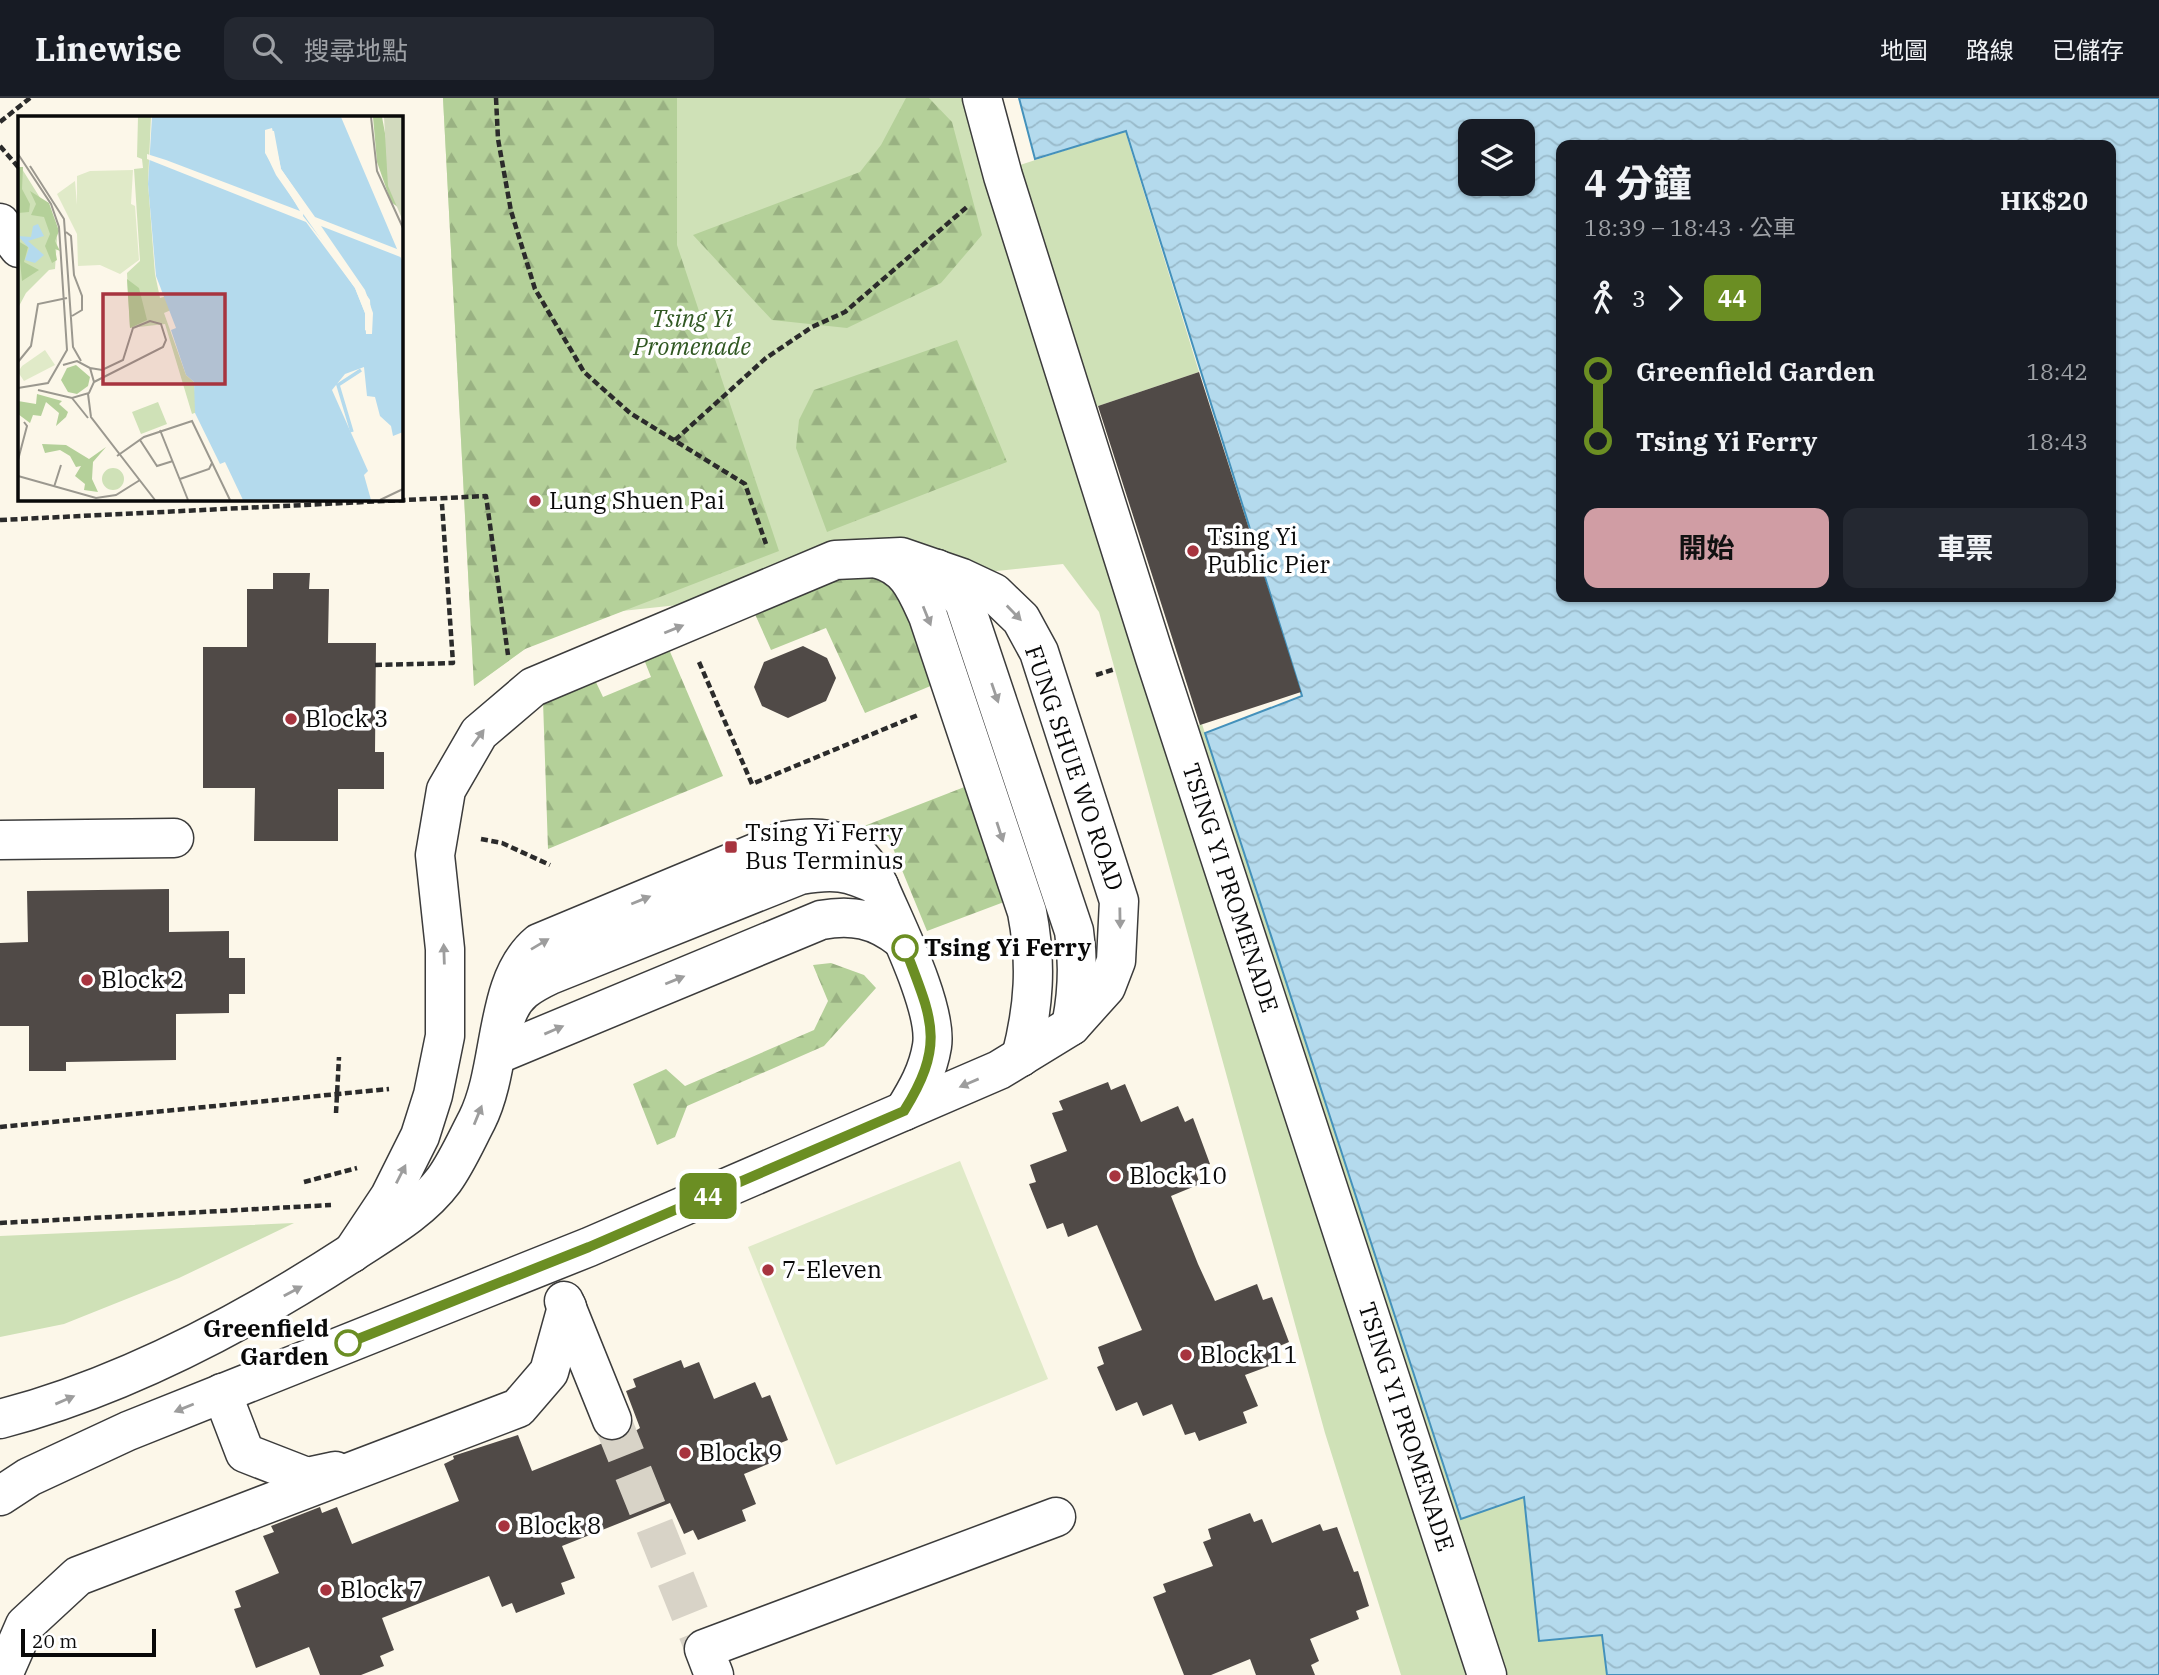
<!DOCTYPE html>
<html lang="zh-TW">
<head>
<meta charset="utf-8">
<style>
  body { margin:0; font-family:"IBM Plex Serif","Noto Sans TC",serif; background:#242831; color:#f1f3f6; height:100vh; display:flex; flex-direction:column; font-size:26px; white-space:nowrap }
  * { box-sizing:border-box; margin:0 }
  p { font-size:23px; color:#9ea1a6 }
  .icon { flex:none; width:38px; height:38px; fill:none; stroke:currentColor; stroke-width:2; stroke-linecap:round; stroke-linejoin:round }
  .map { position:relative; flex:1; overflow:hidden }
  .side { position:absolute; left:1556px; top:42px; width:560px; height:462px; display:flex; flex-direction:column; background:#171b24; border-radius:14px; box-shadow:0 2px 5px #0004 }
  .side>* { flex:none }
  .badge { padding:0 14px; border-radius:10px; font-size:24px; line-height:46px }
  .fabs { position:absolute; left:1458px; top:21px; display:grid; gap:14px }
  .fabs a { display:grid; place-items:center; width:77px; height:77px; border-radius:14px; background:#171b24; box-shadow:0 2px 5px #0004; font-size:35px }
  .scale { position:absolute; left:21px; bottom:18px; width:135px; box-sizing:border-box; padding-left:7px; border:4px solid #090909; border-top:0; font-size:19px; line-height:24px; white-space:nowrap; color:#090909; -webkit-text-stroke:5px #fff; paint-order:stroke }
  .map>.badge { position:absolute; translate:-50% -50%; box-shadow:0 0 0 4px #fff }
  .legs { display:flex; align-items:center; gap:10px; height:77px; padding:0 28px; font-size:23px }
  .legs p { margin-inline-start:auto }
  .summary { display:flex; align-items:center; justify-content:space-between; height:119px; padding:0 28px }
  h1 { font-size:38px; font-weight:700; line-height:52px }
  .action { display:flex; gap:14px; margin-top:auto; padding:14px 28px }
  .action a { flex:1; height:80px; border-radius:14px; background:#d09da4; color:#111; font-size:28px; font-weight:700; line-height:80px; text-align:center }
  .action a+a { background:#242831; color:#f1f3f6 }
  ul { padding:0 28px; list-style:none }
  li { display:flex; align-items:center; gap:24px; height:70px; font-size:26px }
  li i { display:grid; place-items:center; width:10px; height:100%; margin:0 9px; background:currentColor }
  li i::after { content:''; width:18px; height:18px; margin:-9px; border:5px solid; border-radius:50%; background:#171b24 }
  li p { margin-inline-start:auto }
  li:first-child i { background:linear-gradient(#0000 50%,currentColor 0) }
  li:last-child i { background:linear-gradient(currentColor 50%,#0000 0) }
  header { display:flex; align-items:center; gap:42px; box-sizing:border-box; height:98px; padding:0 35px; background:#171b24; border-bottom:2px solid #363941 }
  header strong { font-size:33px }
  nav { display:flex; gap:38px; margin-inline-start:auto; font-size:24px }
  .search { width:490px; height:63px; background:#242831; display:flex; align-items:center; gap:18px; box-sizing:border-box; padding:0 24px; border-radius:14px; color:#9ea1a6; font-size:26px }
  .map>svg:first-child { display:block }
  .grass { fill:#cfe1b7 }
  .forest { fill:url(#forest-firs) }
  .pitch { fill:#e0eac8 }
  .water { fill:url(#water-waves); stroke:#4491bb; stroke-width:2; fill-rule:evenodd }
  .building { fill:#504a47 }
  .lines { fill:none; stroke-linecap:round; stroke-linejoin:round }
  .minor-tunnel { stroke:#d8d3c7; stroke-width:38; stroke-dasharray:38 19; stroke-linecap:butt }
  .minor-casing { stroke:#3c3c3c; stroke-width:41 }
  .path { stroke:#2b2b2b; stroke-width:4.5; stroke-dasharray:7 3.5; stroke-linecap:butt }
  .minor { stroke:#fff; stroke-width:38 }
  .path-bridge { stroke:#2b2b2b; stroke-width:4.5; stroke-dasharray:7 3.5; stroke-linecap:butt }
  .oneway { fill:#9d9d9d }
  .line-1-casing { stroke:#fff; stroke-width:16 }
  .line-1 { stroke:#6b8e23; stroke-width:10 }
  .poi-dot { fill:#a7343f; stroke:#fff; stroke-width:2.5 }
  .stop-1-dot { fill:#fff; stroke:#6b8e23; stroke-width:3.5 }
  .labels { text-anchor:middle; stroke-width:7; stroke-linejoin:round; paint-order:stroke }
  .park-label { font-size:24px; font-style:italic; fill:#315823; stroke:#fff }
  .poi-label { font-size:24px; fill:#090909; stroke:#fff; text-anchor:start }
  .street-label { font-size:24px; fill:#090909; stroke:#fff }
  .stop-label { font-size:24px; font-weight:bold; fill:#090909; stroke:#fff; text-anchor:start }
  .inset-river { fill:none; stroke:#b4daed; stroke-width:3.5 }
  .inset-road { fill:none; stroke:#9b988f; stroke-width:2 }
  .view { fill:#a7343f; fill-opacity:0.15; stroke:#a7343f; stroke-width:3.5 }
  .inset-edge { fill:none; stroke:#090909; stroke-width:3.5 }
</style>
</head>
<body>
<header>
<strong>Linewise</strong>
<div class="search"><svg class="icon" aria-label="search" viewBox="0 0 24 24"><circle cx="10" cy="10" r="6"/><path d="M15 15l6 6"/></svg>搜尋地點</div>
<nav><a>地圖</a><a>路線</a><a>已儲存</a></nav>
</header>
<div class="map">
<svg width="2159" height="1577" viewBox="0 0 2159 1577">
  <defs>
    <pattern id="forest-firs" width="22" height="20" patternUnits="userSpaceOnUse" patternTransform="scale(1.75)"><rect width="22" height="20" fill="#b4d099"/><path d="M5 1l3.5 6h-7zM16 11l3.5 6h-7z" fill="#99b182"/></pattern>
    <pattern id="water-waves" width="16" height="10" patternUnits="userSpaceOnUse" patternTransform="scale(1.75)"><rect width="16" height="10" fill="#b4daed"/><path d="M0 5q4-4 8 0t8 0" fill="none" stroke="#99baca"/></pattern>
  </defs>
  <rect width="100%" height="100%" fill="#fcf7e9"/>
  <!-- grass -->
  <path class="grass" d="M 443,0 L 1001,0 L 1020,67 L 1125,33 L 1199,274 L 1086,312 L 1188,630 L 1202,626 L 1461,1420 L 1524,1398 L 1539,1542 L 1602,1537 L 1607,1577 L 1401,1577 L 1325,1335 L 1099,514 L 1063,466 L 622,513 L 529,548 L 474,588 Z
    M 294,1125 L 179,1180 L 64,1226 L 0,1239 L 0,1138 Z"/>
  <!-- forest -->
  <path class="forest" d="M 443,0 L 677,0 L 677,147 L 779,453 L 525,551 L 474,588 Z
    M 906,0 L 929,0 L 952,24 L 982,137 L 941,185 L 847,230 L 772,222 L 693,137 L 860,74 L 881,47 Z
    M 957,242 L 1007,364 L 827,434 L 796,350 L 799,322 L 814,292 Z
    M 845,476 L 887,480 L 915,534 L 933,587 L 865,615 L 826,530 L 771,552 L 754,514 Z
    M 668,549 L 723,678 L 548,751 L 543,603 L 594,580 L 603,599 L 651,579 L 643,559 Z
    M 967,688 L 1004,804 L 927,833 L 888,738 L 859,730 Z
    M 831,865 L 864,877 L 876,890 L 824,948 L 687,1008 L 675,1039 L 657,1047 L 633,986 L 666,971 L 685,988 L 814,932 L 828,903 L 813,867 Z"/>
  <!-- pitch -->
  <path class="pitch" d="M 960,1063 L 1048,1281 L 836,1367 L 748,1149 Z"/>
  <!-- water -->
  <path class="water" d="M 1019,0 L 2159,0 L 2159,1577 L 1607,1577 L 1602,1537 L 1539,1543 L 1524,1399 L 1461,1421 L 1205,635 L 1302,598 L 1126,33 L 1035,61 ZM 1470,33 L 1522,33 L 1522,86 L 1470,86 ZM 1561,47 L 2110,47 L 2110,499 L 1561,499 Z"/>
  <!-- building -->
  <path class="building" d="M 1199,274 L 1301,594 L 1200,627 L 1098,308 Z
    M 273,475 L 310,475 L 309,491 L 329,491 L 328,545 L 376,545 L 375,654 L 384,654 L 384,691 L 338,691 L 338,743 L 254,743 L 255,690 L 203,690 L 203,549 L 247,549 L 247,491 L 273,491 Z
    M 803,548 L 827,560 L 836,580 L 826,603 L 788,620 L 762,608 L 754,589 L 764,564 Z
    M 169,791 L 169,834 L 229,833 L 229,860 L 245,860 L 245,896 L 229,896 L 229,915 L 176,916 L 176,962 L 66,964 L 66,973 L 29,973 L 29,928 L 0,928 L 0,845 L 28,844 L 27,793 Z
    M 1108,984 L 1111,992 L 1125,986 L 1141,1024 L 1178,1008 L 1185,1024 L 1193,1020 L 1210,1066 L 1195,1072 L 1200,1086 L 1171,1098 L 1198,1166 L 1215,1203 L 1257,1186 L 1263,1202 L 1272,1199 L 1289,1244 L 1270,1252 L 1275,1266 L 1245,1277 L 1258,1308 L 1243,1314 L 1247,1325 L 1199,1343 L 1195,1334 L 1185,1337 L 1172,1306 L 1143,1318 L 1137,1304 L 1116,1313 L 1097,1269 L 1104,1266 L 1098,1249 L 1142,1232 L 1097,1127 L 1068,1139 L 1063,1125 L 1047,1131 L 1029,1086 L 1036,1084 L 1030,1067 L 1067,1053 L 1052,1015 L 1063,1012 L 1059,1003 Z
    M 681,1262 L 684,1270 L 699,1264 L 714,1301 L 755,1284 L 762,1300 L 770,1297 L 788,1342 L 768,1350 L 773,1364 L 744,1376 L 756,1406 L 742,1412 L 746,1423 L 698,1442 L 693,1432 L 684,1436 L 670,1405 L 562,1448 L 575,1480 L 561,1485 L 565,1496 L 516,1515 L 512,1505 L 502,1509 L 489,1478 L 382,1520 L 394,1552 L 380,1558 L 384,1568 L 361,1577 L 320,1577 L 309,1549 L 256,1570 L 234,1511 L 241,1509 L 235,1493 L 279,1475 L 263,1438 L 274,1434 L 271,1428 L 320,1409 L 322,1415 L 337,1409 L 352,1446 L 459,1403 L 444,1366 L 454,1361 L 453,1358 L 518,1337 L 532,1373 L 608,1343 L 621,1342 L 640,1330 L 626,1293 L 636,1289 L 633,1281 Z
    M 1250,1415 L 1254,1424 L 1262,1421 L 1272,1445 L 1320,1426 L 1323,1433 L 1337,1429 L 1354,1474 L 1358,1473 L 1369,1508 L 1356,1513 L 1359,1521 L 1310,1541 L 1319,1563 L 1311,1567 L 1315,1577 L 1256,1577 L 1250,1561 L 1211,1577 L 1184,1577 L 1153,1499 L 1166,1494 L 1163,1486 L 1213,1468 L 1203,1444 L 1211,1441 L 1208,1431 Z"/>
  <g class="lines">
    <!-- minor-tunnel -->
    <path class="minor-tunnel" d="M 612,1322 L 704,1551"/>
    <defs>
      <g id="minor">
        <path id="s1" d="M 982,0 L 1003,78 L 1155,560 L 1487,1577"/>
        <path d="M 0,125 L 19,150"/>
        <path d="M 878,461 C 908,469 916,492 928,518 L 1027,814 C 1037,865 1034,909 1021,959"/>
        <path d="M 937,471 L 964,504 L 1074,833 C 1079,866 1078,894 1071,928"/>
        <path d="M 0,742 L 174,740"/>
        <path d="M 507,917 C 515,895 529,887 550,877 L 800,777 C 834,771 848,773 879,788"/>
        <path d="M 496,957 L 821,822 C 852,816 876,821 901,841"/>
        <path d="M 564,1203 L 612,1322"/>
        <path d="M 222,1295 L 245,1355 L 307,1379 L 335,1373"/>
        <path d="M 0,1321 C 123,1289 247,1223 353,1154 C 385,1133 421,1113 444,1082 C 457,1064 467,1041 477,1022 C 504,968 493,883 539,845 L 784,743 C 832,735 858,743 879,788 C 895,826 938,910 932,948 C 928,973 917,992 904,1013"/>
        <path d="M 0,1398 L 29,1379 L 128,1333 L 589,1149 L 999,972 L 1071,928 L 1106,889 L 1116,863 L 1119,803 L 1039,554 L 1021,521 L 994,495 L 962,480 L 901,459 L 835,462 L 533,589 L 479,635 L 446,692 L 435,757 L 445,851 L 445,938 L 433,997 L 420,1038 L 390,1098 L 352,1155"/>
        <path d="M 3,1577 L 25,1527 L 78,1478 L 518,1310 L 549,1274 L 567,1209"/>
        <path d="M 714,1577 L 704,1551 L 1056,1419"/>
      </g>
    </defs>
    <!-- minor casing -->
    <use href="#minor" class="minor-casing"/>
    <!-- path -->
    <path class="path" d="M 496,0 L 498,41 L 511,113 L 535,191 L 584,274 L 630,315 L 745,386 L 766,446
      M 0,24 L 30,0
      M 0,48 L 19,70
      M 675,342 L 766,260 L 812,229 L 845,214 L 968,108
      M 0,422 L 486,398 L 508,557
      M 699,564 L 752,686 L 918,617
      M 375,567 L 453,565 L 442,406
      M 1096,577 L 1115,571
      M 481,741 L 502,745 L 550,767
      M 0,1029 L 389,991
      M 304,1084 L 357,1070
      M 0,1125 L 331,1107"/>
    <!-- minor -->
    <use href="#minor" class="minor"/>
    <!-- path-bridge -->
    <path class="path-bridge" d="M 336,1015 L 339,959"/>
  </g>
  <!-- one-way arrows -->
  <defs><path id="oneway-solid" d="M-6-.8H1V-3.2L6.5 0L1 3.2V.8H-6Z" transform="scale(1.75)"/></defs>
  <g class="oneway">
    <use href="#oneway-solid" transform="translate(1014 515) rotate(46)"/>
    <use href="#oneway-solid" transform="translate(927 518) rotate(68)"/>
    <use href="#oneway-solid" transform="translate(674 531) rotate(-22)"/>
    <use href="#oneway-solid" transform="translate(995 595) rotate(71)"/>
    <use href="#oneway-solid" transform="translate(478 640) rotate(-54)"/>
    <use href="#oneway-solid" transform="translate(1000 734) rotate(72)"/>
    <use href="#oneway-solid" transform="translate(641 802) rotate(-22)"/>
    <use href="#oneway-solid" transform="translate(1120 820) rotate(89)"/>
    <use href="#oneway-solid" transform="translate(540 846) rotate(-31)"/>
    <use href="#oneway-solid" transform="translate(444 856) rotate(-92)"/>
    <use href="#oneway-solid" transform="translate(675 882) rotate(-22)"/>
    <use href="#oneway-solid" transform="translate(554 932) rotate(-23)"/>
    <use href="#oneway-solid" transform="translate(969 985) rotate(157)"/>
    <use href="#oneway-solid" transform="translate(478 1017) rotate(-68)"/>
    <use href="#oneway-solid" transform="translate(401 1076) rotate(-63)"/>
    <use href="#oneway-solid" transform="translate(293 1193) rotate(-28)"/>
    <use href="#oneway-solid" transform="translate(65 1302) rotate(-23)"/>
    <use href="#oneway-solid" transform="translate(184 1310) rotate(158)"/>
  </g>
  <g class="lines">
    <defs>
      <path id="line-1" d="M 348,1245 L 589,1149 L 904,1013 C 947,944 931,920 905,850"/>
    </defs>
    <!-- line-1 casing -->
    <use href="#line-1" class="line-1-casing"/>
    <!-- line-1 -->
    <use href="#line-1" class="line-1"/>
  </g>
  <!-- markers -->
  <g class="poi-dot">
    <circle cx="535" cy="403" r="7"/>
    <circle cx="1193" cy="453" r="7"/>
    <circle cx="291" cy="621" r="7"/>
    <rect x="724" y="742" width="14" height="14" rx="3.5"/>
    <circle cx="87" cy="882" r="7"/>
    <circle cx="1115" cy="1078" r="7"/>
    <circle cx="768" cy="1172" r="7"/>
    <circle cx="1186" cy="1257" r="7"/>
    <circle cx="685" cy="1355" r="7"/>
    <circle cx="504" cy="1428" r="7"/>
    <circle cx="326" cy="1492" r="7"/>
  </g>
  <g class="stop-1-dot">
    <circle cx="905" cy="850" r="12"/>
    <circle cx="348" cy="1245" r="12"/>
  </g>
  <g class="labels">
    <!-- park labels -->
    <g class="park-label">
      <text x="692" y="229">Tsing Yi<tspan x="692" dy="28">Promenade</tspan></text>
    </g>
    <!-- poi labels -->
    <g class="poi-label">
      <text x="549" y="411">Lung Shuen Pai</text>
      <text x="1207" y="447">Tsing Yi<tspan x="1207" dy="28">Public Pier</tspan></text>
      <text x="305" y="629">Block 3</text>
      <text x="745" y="743">Tsing Yi Ferry<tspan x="745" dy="28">Bus Terminus</tspan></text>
      <text x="101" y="890">Block 2</text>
      <text x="1129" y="1086">Block 10</text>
      <text x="782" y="1180">7-Eleven</text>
      <text x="1200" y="1265">Block 11</text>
      <text x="699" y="1363">Block 9</text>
      <text x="518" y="1436">Block 8</text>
      <text x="340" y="1500">Block 7</text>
    </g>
    <!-- street labels -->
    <g class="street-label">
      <text transform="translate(1074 670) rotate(71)" y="8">FUNG SHUE WO ROAD</text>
      <text dy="8" stroke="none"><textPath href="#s1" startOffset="828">TSING YI PROMENADE</textPath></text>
      <text dy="8" stroke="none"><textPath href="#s1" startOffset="1395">TSING YI PROMENADE</textPath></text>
    </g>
    <!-- stop labels -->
    <g class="stop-label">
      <text x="924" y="858">Tsing Yi Ferry</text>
      <text x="329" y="1239" text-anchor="end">Greenfield<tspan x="329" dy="28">Garden</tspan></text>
    </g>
  </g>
  <!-- overview -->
  <g transform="translate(18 18)">
    <rect width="385" height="385" fill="#fcf7e9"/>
    <path d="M 120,1 L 133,1 L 130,67 L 137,158 L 142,182 L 149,180 L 153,194 L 146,197 L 168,259 L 176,266 L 179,296 L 174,298 L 147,208 L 112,212 L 109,157 L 122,145 L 116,53 L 125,52 L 124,43 L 119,41 ZM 4,53 L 36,104 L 39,123 L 37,153 L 31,154 L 8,177 L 0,192 L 0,55 ZM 140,286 L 149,308 L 123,318 L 114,296 ZM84 363a11 11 0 1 1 22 0a11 11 0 1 1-22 0Z" fill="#cfe1b7"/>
    <path d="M 355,1 L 364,1 L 381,92 L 373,86 L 359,46 ZM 0,51 L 5,51 L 4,73 L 12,88 L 11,96 L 0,97 ZM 12,75 L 31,87 L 41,115 L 37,125 L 42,135 L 37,133 L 39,144 L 34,147 L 27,130 L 32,118 L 26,101 L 13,99 L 18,88 ZM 0,125 L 10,131 L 6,146 L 21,154 L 4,165 ZM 109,163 L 121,172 L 129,204 L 112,212 ZM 58,249 L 72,261 L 70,270 L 59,278 L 50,276 L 43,264 L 49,252 ZM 19,278 L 44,285 L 41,288 L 50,296 L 48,301 L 38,310 L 41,297 L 28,286 L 23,300 L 15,299 L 12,307 L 0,298 L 0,285 L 18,288 ZM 24,328 L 48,329 L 71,343 L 88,331 L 75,346 L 74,363 L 80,376 L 66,374 L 67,368 L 57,360 L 63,350 L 58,351 L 52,340 L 42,334 L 27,337 Z" fill="#b4d099"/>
    <path d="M 366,1 L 385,1 L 385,105 L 370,70 Z" fill="#d2dabe"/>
    <path d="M 115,54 L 113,88 L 117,90 L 121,144 L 102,158 L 82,149 L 60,150 L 59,118 L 39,78 L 57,65 L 59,89 L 59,60 L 72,55 ZM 27,234 L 37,249 L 6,265 L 0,256 L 4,250 Z" fill="#e0eac8"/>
    <path d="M 134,1 L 323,1 L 385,147 L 385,316 L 375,320 L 373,310 L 362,300 L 357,281 L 349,280 L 346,251 L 327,258 L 314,274 L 350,355 L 346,359 L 353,384 L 225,384 L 207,346 L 202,348 L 177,297 L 176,266 L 168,259 L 153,214 L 158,212 L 138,160 L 130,68 ZM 247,15 L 256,15 L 263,53 L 352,184 L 354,218 L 347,214 L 347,197 L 337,172 L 258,59 L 249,40 ZM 20,108 L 26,120 L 10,125 L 26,139 L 17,147 L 7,144 L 11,132 L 0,120 L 13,121 L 15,110 Z" fill="#b4daed" fill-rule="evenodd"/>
    <path d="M 254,12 L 263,53 L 297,101 L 384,135 L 385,142 L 303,110 L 347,174 L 355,197 L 354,218 L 348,218 L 347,197 L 337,172 L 288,106 L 129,43 L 129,38 L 148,44 L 282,95 L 247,37 L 247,14 ZM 251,15 L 260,55 L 344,176 L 352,197 L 352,215 L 351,196 L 340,170 L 285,100 L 286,94 L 261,57 L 250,35 Z" fill="#fcf7e9" fill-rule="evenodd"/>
    <path class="inset-river" d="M 334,316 L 320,269 L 343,254"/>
    <path class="inset-road" d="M 353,1 L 359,55 L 385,112M 0,38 L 33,88 L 41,111 L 49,234 L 30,267 L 0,272M 12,50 L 46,103 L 55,231 L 63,245M 48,116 L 53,120 L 56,159 L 64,180 L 64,194 L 54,200M 0,246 L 13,230 L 20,188 L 49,182M 72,252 L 84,254 L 105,244 L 115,212 L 132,205 L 143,208 L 148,224 L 145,231 L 76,266M 20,274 L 54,282 L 71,277 L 76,266 L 72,252 L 59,245 L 45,249M 70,278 L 73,301 L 137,384M 54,282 L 70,302M 142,314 L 170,384M 122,324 L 139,350 L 155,345M 99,340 L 126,321 L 174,305 L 212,384M 0,344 L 9,310 L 6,306M 0,360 L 78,382 L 98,379 L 122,364M 162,363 L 191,353 L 194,347M 36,371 L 43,349M 362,384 L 385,373"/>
    <path class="view" d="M 85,178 L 207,178 L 207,268 L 85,268 Z"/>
    <rect width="385" height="385" class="inset-edge"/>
  </g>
</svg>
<div class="fabs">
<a><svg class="icon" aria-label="layers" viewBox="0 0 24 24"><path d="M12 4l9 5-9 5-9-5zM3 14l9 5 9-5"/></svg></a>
</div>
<div class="scale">20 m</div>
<b class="badge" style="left:708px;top:1098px;background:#6b8e23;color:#fff">44</b>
<section class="side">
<div class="summary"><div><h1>4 分鐘</h1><p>18:39 – 18:43 · 公車</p></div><b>HK$20</b></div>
<div class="legs"><svg class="icon" aria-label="walk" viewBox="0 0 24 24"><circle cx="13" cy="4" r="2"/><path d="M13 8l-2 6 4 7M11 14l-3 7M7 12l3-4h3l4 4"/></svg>3<svg class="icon" aria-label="forward" viewBox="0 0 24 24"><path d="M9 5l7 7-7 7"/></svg><b class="badge" style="background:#6b8e23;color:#fff">44</b></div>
<ul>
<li><i style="color:#6b8e23"></i><b>Greenfield Garden</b><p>18:42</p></li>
<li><i style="color:#6b8e23"></i><b>Tsing Yi Ferry</b><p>18:43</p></li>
</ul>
<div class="action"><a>開始</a><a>車票</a></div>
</section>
</div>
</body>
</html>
